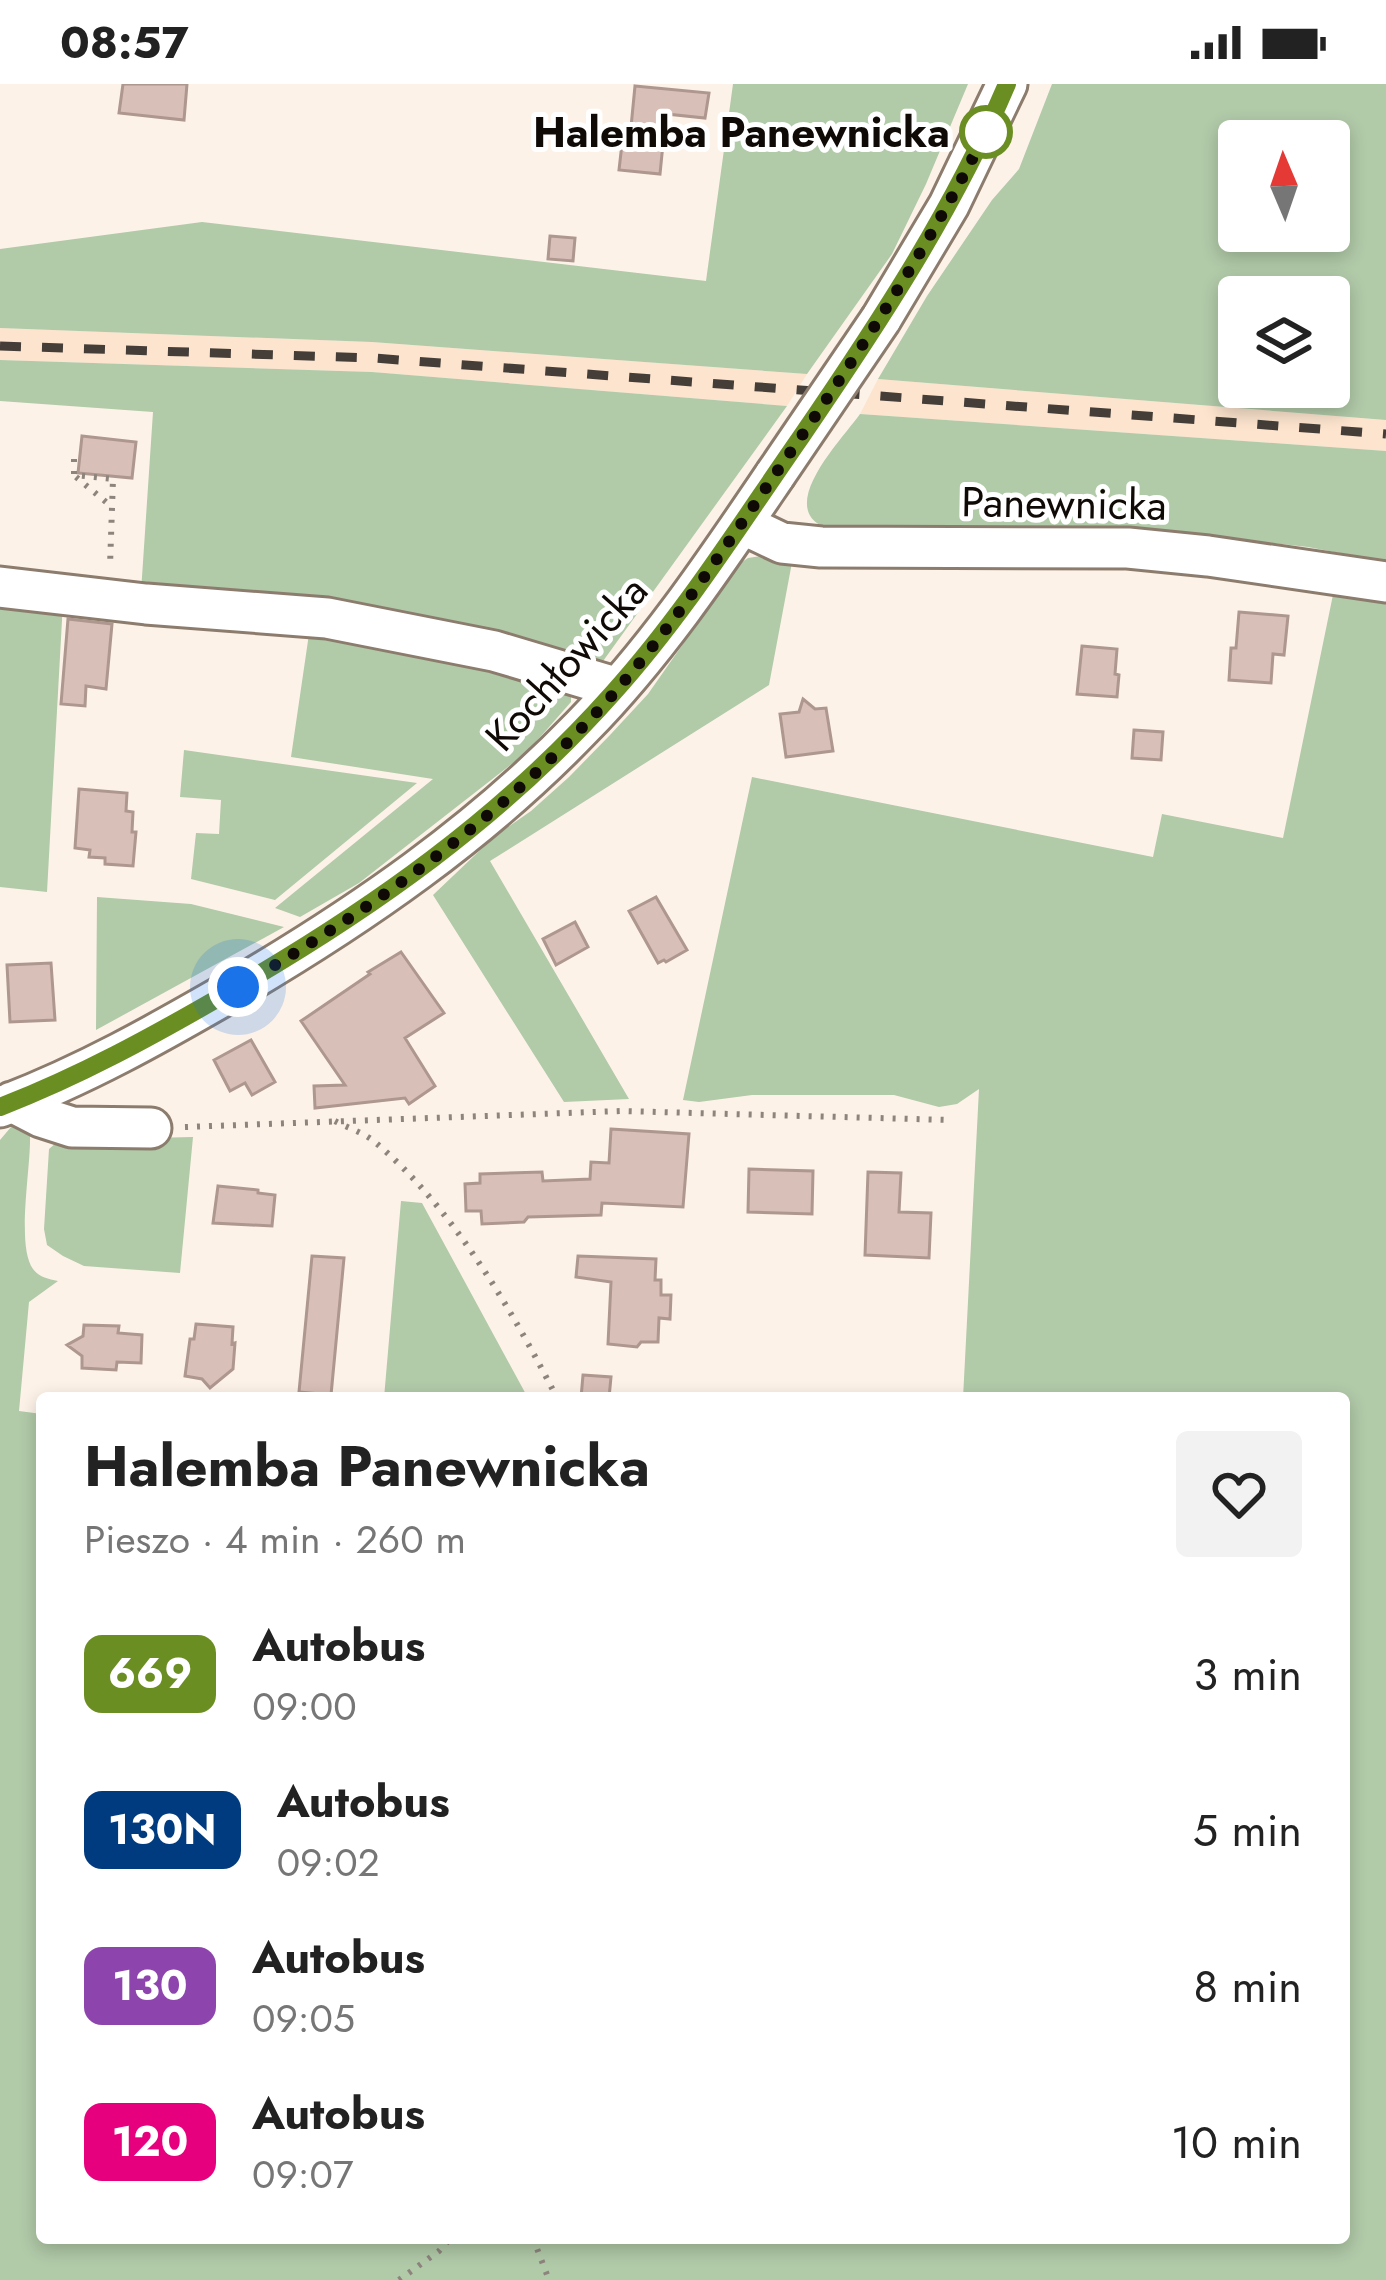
<!DOCTYPE html>
<html lang="pl">
<head>
<meta charset="utf-8">
<style>
  body { margin:0; font-family:Jost,sans-serif; background:#f2f2f2; color:#222; height:100vh; display:flex; flex-direction:column; font-size:45px; white-space:nowrap }
  * { box-sizing:border-box; margin:0 }
  p { font-size:39px; color:#767676 }
  .icon { flex:none; width:66px; height:66px; fill:none; stroke:currentColor; stroke-width:2; stroke-linecap:round; stroke-linejoin:round }
  .map { position:relative; flex:1; overflow:hidden }
  .details { position:absolute; left:36px; top:1308px; width:1314px; height:852px; display:flex; flex-direction:column; background:#fff; border-radius:12px; box-shadow:0 6px 18px #0003 }
  .details>* { flex:none }
  .badge { padding:0 24px; border-radius:18px; font-size:42px; line-height:78px }
  .needle { width:78px; rotate:358deg }
  .buttons { position:absolute; left:1218px; top:36px; display:grid; gap:24px }
  .buttons a { display:grid; place-items:center; width:132px; height:132px; border-radius:12px; background:#fff; box-shadow:0 6px 18px #0003; font-size:60px }
  .you { position:absolute; width:60px; height:60px; margin:-30px; border:9px solid #fff; border-radius:50%; background:#1a73e8; box-shadow:0 0 0 18px #1a73e833 }
  .map>.badge { position:absolute; translate:-50% -50%; box-shadow:0 0 0 6px #fff }
  .round { display:grid; place-items:center; flex:none; width:126px; height:126px; border-radius:12px; background:#f2f2f2 }
  .head { display:flex; align-items:center; justify-content:space-between; height:204px; padding:0 48px }
  h1 { font-size:57px; font-weight:700; line-height:90px }
  ul { padding:0; list-style:none }
  li { display:flex; align-items:center; gap:36px; height:156px; padding:0 48px }
  li div { flex:1 }
  li b { display:block; font-size:45px }
  li em { font-style:normal }
  li .badge { min-width:132px; font-weight:700; text-align:center }
  .status { display:flex; justify-content:space-between; align-items:center; height:84px; padding:0 60px; background:#fff; direction:ltr }
  .status svg { height:33px; fill:currentColor }
  .map>svg:first-child { display:block }
  .built { fill:#fce4ce }
  .green { fill:#b1caa8; fill-rule:evenodd }
  .building { fill:#d8bfb7; stroke:#ae978f; stroke-width:3 }
  .lines { fill:none; stroke-linecap:round; stroke-linejoin:round }
  .minor-casing { stroke:#8c7c6d; stroke-width:45 }
  .path { stroke:#8d857d; stroke-width:6; stroke-dasharray:3 9; stroke-linecap:butt }
  .minor { stroke:#fff; stroke-width:39 }
  .rail { stroke:#453e38; stroke-width:9; stroke-dasharray:21 21; stroke-linecap:butt }
  .minor-bridge-casing { stroke:#8c7c6d; stroke-width:45; stroke-linecap:butt }
  .minor-bridge { stroke:#fff; stroke-width:39 }
  .line-casing { stroke:#fff; stroke-width:27 }
  .line { stroke:#6b8e23; stroke-width:18 }
  .walk { stroke:#100a06; stroke-width:12; stroke-dasharray:0 21.6 }
  .stop-dot { fill:#fff; stroke:#6b8e23; stroke-width:6 }
  .labels { text-anchor:middle; stroke-width:10; stroke-linejoin:round; paint-order:stroke }
  .stop-label { font-size:42px; font-weight:bold; fill:#100a06; stroke:#fff; text-anchor:end }
  .street-label { font-size:42px; fill:#100a06; stroke:#fff }
</style>
</head>
<body>
<div class="status"><b>08:57</b><svg viewBox="0 0 49 12"><path d="M0 12V9h3v3zM5 12V6h3v6zM10 12V3h3v9zM15 12V0h3v12zM26 1h20v11H26zM47 4h2v5h-2z"/></svg></div>
<div class="map">
<svg width="1386" height="2196" viewBox="0 0 1386 2196">
  <rect width="100%" height="100%" fill="#fdf2e8"/>
  <!-- built -->
  <path class="built" d="M 0,244 L 372,258 L 807,290 L 787,322 L 372,288 L 0,276 Z
    M 878,295 L 1386,336 L 1386,367 L 860,330 Z"/>
  <!-- green -->
  <path class="green" d="M 733,0 L 968,0 L 926,100 L 892,170 L 807,290 L 372,258 L 0,244 L 0,165 L 202,138 L 706,197 Z
    M 1052,0 L 1386,0 L 1386,336 L 878,295 L 927,212 L 992,116 L 1019,85 ZM 1239,57 L 1329,57 L 1329,147 L 1239,147 ZM 1239,213 L 1329,213 L 1329,303 L 1239,303 Z
    M 0,276 L 372,288 L 787,322 L 593,591 L 141,508 L 153,328 L 0,317 Z
    M 860,330 L 1386,367 L 1386,478 L 1308,463 L 1118,442 L 820,441 C 780,418 843,354 860,330 Z
    M 761,472 L 793,473 L 769,601 L 490,777 L 629,1015 L 564,1018 L 433,811 L 495,752 L 531,727 L 569,693 L 610,651 L 648,610 L 739,480 L 748,474 Z
    M 1335,501 L 1386,512 L 1386,2196 L 0,2196 L 0,1056 L 11,1043 L 20,1040 L 30,1052 C 31,1084 16,1162 33,1185 C 39,1193 48,1195 58,1197 L 29,1218 L 19,1327 L 42,1330 L 42,2154 L 1344,2154 L 1344,1314 L 963,1314 L 979,1005 L 957,1020 L 939,1023 L 894,1011 L 752,1011 L 699,1018 L 683,1016 L 752,693 L 1153,773 L 1162,730 L 1283,754 Z
    M 0,510 L 63,518 L 47,808 L 0,803 Z
    M 310,543 L 433,566 L 571,609 L 571,618 L 527,668 L 359,799 L 300,833 L 275,824 L 433,695 L 291,673 Z
    M 184,666 L 417,699 L 275,816 L 191,795 L 196,749 L 219,750 L 221,716 L 180,713 Z
    M 97,813 L 191,820 L 284,843 L 96,946 Z
    M 193,1053 L 180,1189 L 84,1182 L 63,1172 L 47,1161 L 44,1145 L 49,1065 L 56,1059 L 64,1056 Z
    M 401,1117 L 422,1119 L 528,1314 L 384,1314 Z"/>
  <!-- building -->
  <path class="building" d="M 123,0 L 187,0 L 184,36 L 119,29 Z
    M 635,2 L 709,9 L 705,34 L 666,30 L 660,90 L 619,86 L 624,42 L 631,43 Z
    M 550,152 L 575,154 L 573,177 L 548,175 Z
    M 82,352 L 136,358 L 132,394 L 78,389 Z
    M 1239,528 L 1288,532 L 1284,571 L 1273,570 L 1271,599 L 1229,596 L 1231,564 L 1236,564 Z
    M 68,535 L 112,540 L 106,605 L 86,602 L 85,622 L 61,620 Z
    M 1082,562 L 1117,565 L 1115,590 L 1119,591 L 1117,613 L 1077,610 Z
    M 803,615 L 815,625 L 826,624 L 833,667 L 786,673 L 780,630 L 799,628 Z
    M 1134,646 L 1163,648 L 1161,676 L 1132,674 Z
    M 79,705 L 127,709 L 126,727 L 133,728 L 132,748 L 136,748 L 133,782 L 105,780 L 105,774 L 89,773 L 90,766 L 75,764 Z
    M 656,813 L 687,866 L 666,878 L 664,876 L 658,879 L 629,827 Z
    M 575,838 L 588,863 L 556,881 L 543,855 Z
    M 401,868 L 444,929 L 405,954 L 435,1002 L 409,1020 L 405,1014 L 315,1024 L 314,1002 L 345,1001 L 301,937 L 370,890 L 368,888 Z
    M 51,879 L 55,936 L 10,938 L 7,881 Z
    M 251,956 L 275,998 L 252,1011 L 245,999 L 230,1007 L 214,976 Z
    M 611,1045 L 689,1050 L 683,1123 L 602,1119 L 601,1131 L 528,1133 L 524,1138 L 482,1140 L 481,1127 L 466,1127 L 465,1100 L 480,1099 L 480,1090 L 542,1088 L 543,1097 L 590,1095 L 591,1078 L 609,1079 Z
    M 749,1085 L 813,1087 L 812,1130 L 748,1128 Z
    M 868,1088 L 901,1089 L 899,1128 L 931,1129 L 929,1174 L 865,1171 Z
    M 218,1102 L 258,1106 L 258,1109 L 275,1111 L 272,1142 L 213,1139 Z
    M 312,1172 L 344,1174 L 331,1311 L 299,1308 Z
    M 578,1172 L 656,1175 L 655,1196 L 661,1196 L 661,1211 L 671,1211 L 670,1235 L 659,1234 L 658,1258 L 641,1258 L 637,1263 L 608,1260 L 611,1198 L 576,1193 Z
    M 196,1240 L 233,1243 L 232,1260 L 235,1259 L 233,1285 L 210,1304 L 202,1295 L 185,1292 L 190,1255 L 194,1255 Z
    M 84,1241 L 119,1242 L 118,1249 L 142,1251 L 141,1279 L 117,1278 L 116,1286 L 82,1284 L 82,1272 L 67,1261 L 83,1252 Z
    M 583,1291 L 611,1293 L 609,1314 L 581,1314 Z"/>
  <g class="lines">
    <defs>
      <path id="minor" d="M 881,235 L 949,121 L 1007,0
        M 742,440 L 782,459 L 821,463 L 1128,464 L 1208,472 L 1386,498
        M 0,503 L 146,520 L 327,534 L 494,567 L 618,604
        M 12,1018 L 41,1033 L 72,1043 L 151,1044
        M 0,1023 C 83,992 159,949 235,905 C 361,831 480,749 582,643 C 656,568 716,478 775,391"/>
    </defs>
    <!-- minor casing -->
    <use href="#minor" class="minor-casing"/>
    <!-- path -->
    <path class="path" d="M 74,375 L 74,391 L 113,395 L 110,482
      M 76,393 L 112,423
      M 335,1037 C 348,1044 365,1049 376,1059 C 452,1123 512,1226 557,1314
      M 185,1043 L 621,1027 L 950,1036
      M 533,2154 L 549,2196
      M 399,2196 L 439,2167 L 451,2154"/>
    <!-- minor -->
    <use href="#minor" class="minor"/>
    <!-- rail -->
    <path class="rail" d="M 0,262 L 373,274 L 1386,350"/>
    <defs>
      <path id="minor-bridge" d="M 775,391 L 881,235"/>
    </defs>
    <!-- minor-bridge casing -->
    <use href="#minor-bridge" class="minor-bridge-casing"/>
    <!-- minor-bridge -->
    <use href="#minor-bridge" class="minor-bridge"/>
  </g>
  <g class="lines">
    <defs>
      <path id="line" d="M 0,1023 C 80,992 153,952 227,909 C 371,826 502,734 613,609 C 684,530 741,439 801,353 C 879,239 953,127 1007,0"/>
    </defs>
    <!-- line casing -->
    <use href="#line" class="line-casing"/>
    <!-- line -->
    <use href="#line" class="line"/>
    <!-- walk -->
    <path class="walk" d="M 238,903 C 377,822 508,729 615,608 C 681,532 735,448 792,366 C 864,261 929,162 986,48"/>
  </g>
  <!-- markers -->
  <circle class="stop-dot" cx="986" cy="48" r="24"/>
  <g class="labels">
    <!-- stop labels -->
    <g class="stop-label">
      <text x="950" y="63">Halemba Panewnicka</text>
    </g>
    <!-- street labels -->
    <g class="street-label">
      <text transform="translate(1064 419) rotate(1)" y="15">Panewnicka</text>
      <text transform="translate(566 579) rotate(-48)" y="15">Kochłowicka</text>
    </g>
  </g>
</svg>
<div class="buttons">
<a><svg class="needle" viewBox="-14 -14 28 28"><path d="M0-13l5 13h-10z" fill="#e53935"/><path d="M0 13l5-13h-10z" fill="#767676"/></svg></a>
<a><svg class="icon" aria-label="layers" viewBox="0 0 24 24"><path d="M12 4l9 5-9 5-9-5zM3 14l9 5 9-5"/></svg></a>
</div>
<div class="you" style="left:238px;top:903px"></div>
<section class="details">
<div class="head"><div><h1>Halemba Panewnicka</h1><p>Pieszo · 4 min · 260 m</p></div><a class="round"><svg class="icon" aria-label="heart" viewBox="0 0 24 24"><path d="M12 20l-8-8c-3-5 5-10 8-4 3-6 11-1 8 4z"/></svg></a></div>
<ul>
<li><span class="badge" style="background:#6b8e23;color:#fff">669</span><div><b>Autobus</b><p>09:00</p></div><em>3 min</em></li>
<li><span class="badge" style="background:#003b80;color:#fff">130N</span><div><b>Autobus</b><p>09:02</p></div><em>5 min</em></li>
<li><span class="badge" style="background:#8e44ad;color:#fff">130</span><div><b>Autobus</b><p>09:05</p></div><em>8 min</em></li>
<li><span class="badge" style="background:#e6007e;color:#fff">120</span><div><b>Autobus</b><p>09:07</p></div><em>10 min</em></li>
</ul>
</section>
</div>
</body>
</html>
